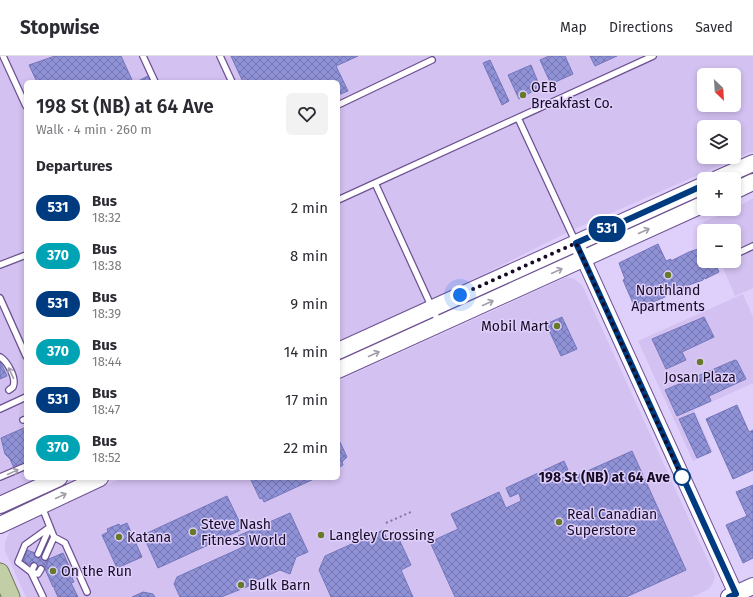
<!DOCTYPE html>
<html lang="en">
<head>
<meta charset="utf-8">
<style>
  body { margin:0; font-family:"Fira Sans",sans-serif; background:#f2f2f3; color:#2b2b33; height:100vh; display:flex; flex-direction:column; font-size:15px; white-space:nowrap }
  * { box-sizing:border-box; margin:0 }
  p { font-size:13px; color:#7c7c81 }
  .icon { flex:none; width:22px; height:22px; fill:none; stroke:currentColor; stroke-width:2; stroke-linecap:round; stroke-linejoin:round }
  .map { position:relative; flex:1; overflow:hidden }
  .sheet { position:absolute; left:24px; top:24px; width:316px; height:400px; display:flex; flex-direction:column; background:#fff; border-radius:6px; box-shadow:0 2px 6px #0003 }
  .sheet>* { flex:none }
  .badge { padding:0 8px; border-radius:13px; font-size:14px; line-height:26px }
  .needle { width:26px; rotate:155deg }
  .fabs { position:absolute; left:697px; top:12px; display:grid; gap:8px }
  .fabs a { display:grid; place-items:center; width:44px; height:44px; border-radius:6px; background:#fff; box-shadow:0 2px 6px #0003; font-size:20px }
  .you { position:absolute; width:20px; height:20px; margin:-10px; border:3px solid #fff; border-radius:50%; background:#1a73e8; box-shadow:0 0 0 6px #1a73e833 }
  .map>.badge { position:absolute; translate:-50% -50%; box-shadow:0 0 0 2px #fff }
  h2 { padding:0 12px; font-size:15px; line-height:36px }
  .round { display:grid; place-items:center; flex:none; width:42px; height:42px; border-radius:6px; background:#f2f2f3 }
  .overview { display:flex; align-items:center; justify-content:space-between; height:68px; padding:0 12px }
  h1 { font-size:19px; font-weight:600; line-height:30px }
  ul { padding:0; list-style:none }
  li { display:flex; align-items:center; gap:12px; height:48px; padding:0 12px }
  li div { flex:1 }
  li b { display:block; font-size:15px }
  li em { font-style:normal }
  li .badge { min-width:44px; font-weight:700; text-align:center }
  header { display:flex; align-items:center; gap:24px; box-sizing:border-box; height:56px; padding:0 20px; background:#fff; border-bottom:1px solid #e1e1e2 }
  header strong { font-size:19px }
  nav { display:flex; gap:22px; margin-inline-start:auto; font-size:14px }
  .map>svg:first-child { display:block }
  .built { fill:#d3c1f1; fill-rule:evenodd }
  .building { fill:url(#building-cross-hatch); stroke:#7476ba }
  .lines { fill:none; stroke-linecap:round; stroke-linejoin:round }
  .service-casing { stroke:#6c5191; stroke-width:8 }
  .tertiary-casing { stroke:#6c5191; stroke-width:16 }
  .secondary-casing { stroke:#6c5191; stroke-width:18 }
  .primary-casing { stroke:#6c7551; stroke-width:19 }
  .path { stroke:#827598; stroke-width:2; stroke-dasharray:2 3; stroke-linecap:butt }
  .service { stroke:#fff; stroke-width:5.5 }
  .tertiary { stroke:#fff; stroke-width:14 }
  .secondary { stroke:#fff; stroke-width:16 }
  .primary { stroke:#c2cea5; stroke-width:17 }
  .oneway { stroke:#a29da8 }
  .line-casing { stroke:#fff; stroke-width:9 }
  .line { stroke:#003b80; stroke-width:6 }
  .walk { stroke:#160b25; stroke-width:4; stroke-dasharray:0 7.2 }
  .poi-dot { fill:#667a2a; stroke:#dfcffb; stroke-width:1.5 }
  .stop-dot { fill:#fff; stroke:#003b80; stroke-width:2 }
  .labels { text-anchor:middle; stroke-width:3; stroke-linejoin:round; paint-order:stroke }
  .poi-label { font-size:14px; fill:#160b25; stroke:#dfcffb; text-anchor:start }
  .stop-label { font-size:14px; font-weight:bold; fill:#160b25; stroke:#dfcffb; text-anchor:end }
</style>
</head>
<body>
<header>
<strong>Stopwise</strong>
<nav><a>Map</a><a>Directions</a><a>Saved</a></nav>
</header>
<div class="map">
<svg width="753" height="541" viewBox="0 0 753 541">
  <defs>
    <pattern id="building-cross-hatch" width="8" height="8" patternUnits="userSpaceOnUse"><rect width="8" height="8" fill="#9092d8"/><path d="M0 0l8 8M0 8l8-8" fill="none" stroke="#7575af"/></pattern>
  </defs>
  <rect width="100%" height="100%" fill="#dfcffb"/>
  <!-- built -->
  <path class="built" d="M 0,0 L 753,0 L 753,95 L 570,175 L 450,235 L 338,285 L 338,26 L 26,26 L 26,422 L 37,422 L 0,439 ZM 704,19 L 734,19 L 734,49 L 704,49 ZM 704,71 L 734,71 L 734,101 L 704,101 Z
    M 753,142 L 753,232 L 735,240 L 720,205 L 734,205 L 734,175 L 706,175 L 703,166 L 734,153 Z
    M 567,221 L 574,223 L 582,229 L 715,520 L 713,527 L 709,533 L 692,541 L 26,541 L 5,495 L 5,486 L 9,477 L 15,470 L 122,422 L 338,422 L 338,325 Z
    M 743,238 L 753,261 L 753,327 L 694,354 L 713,396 L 693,405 L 638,285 Z"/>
  <!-- building -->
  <path class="building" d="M 55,0 L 121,0 L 133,26 L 37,26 L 29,9 Z
    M 231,0 L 358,0 L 336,10 L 348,35 L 338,39 L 338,26 L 243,26 Z
    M 549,0 L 565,0 L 573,18 L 551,28 L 540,4 Z
    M 590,0 L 617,0 L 595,10 Z
    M 490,4 L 509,45 L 502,49 L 483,7 Z
    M 531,9 L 540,31 L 519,43 L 508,19 Z
    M 148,20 L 151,26 L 136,26 Z
    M 658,188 L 666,205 L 671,203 L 671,205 L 689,196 L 704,191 L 704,205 L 714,205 L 719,216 L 705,223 L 704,221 L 703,224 L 683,231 L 684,232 L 672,238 L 671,236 L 665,239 L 665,241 L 653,246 L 651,246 L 651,247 L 636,254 L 623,224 L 625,223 L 619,207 Z
    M 562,261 L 577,293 L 561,300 L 546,268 Z
    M 704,261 L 714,281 L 682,296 L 686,304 L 666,313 L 652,283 Z
    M 560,265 L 563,272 L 554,276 L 551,269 Z
    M 735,304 L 737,305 L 746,323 L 709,340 L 711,345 L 677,360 L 665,334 Z
    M 0,305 L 7,320 L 0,323 Z
    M 737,349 L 749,376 L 753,374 L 753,414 L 733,423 L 706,363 Z
    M 694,357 L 711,396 L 697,402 L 679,363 Z
    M 26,371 L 26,407 L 14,412 L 10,403 L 5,398 L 1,382 Z
    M 338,382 L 347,401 L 342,406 L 343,409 L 338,412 Z
    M 632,395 L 686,514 L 626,541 L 455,541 L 430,486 L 458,473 L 451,458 L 499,436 L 506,452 L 521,445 L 519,437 L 510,441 L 506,432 L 564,405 L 568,414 L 558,419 L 563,426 Z
    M 569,419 L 570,423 L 563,426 L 561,422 Z
    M 250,422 L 316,422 L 264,446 L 262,442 L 260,443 Z
    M 753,429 L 753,502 L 743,507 L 726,469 L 747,460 L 736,436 Z
    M 227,440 L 243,473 L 158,512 L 143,479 Z
    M 290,457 L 308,496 L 296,501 L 290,518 L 280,514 L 255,525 L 254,528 L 221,541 L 180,541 L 174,528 L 177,521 L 243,491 L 238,480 Z
    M 127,467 L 142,501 L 117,512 L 102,479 L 108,476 L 107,473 L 119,468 L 120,470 Z
    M 383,474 L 388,485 L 398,481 L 411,509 L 401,514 L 413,541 L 331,541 L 319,514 L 325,500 Z
    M 27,494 L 49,502 L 44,514 L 23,506 Z
    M 63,497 L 74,521 L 72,522 L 74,526 L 71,527 L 78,541 L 58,541 L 54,532 L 56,530 L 53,531 L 45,513 L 49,503 Z
    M 143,536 L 153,538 L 155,541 L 132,541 Z"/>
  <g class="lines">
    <defs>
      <path id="service" d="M 3,0 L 26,50
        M 143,0 L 155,26
        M 220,0 L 232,26
        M 338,49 L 432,4
        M 518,62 L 576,187
        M 375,127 L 439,267
        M 338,144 L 653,0
        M 734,199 L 753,190
        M 0,209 L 26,199
        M 0,242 L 26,300
        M 0,301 C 7,305 17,322 13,331 L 9,334
        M 0,353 L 26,341
        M 23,364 L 26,363
        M 0,421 L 26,410
        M 42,451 L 50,471 L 25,489 L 18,506 L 31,516 L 43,541
        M 54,481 L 65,487 L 87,536
        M 38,498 L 50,471
        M 45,501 L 54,481 L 50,471
        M 34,510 L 31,516 L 38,518 L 41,513"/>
      <path id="tertiary" d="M 579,193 L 736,538"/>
      <path id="secondary" d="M 717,123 L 753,107
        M 734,135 L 753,126
        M 338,295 L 704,129
        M 338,314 L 704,148
        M 0,449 L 59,422
        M 0,469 L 100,422
        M 729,541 L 753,530"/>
      <path id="primary" d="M 0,516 L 11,541"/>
    </defs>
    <!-- service casing -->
    <use href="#service" class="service-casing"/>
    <!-- tertiary casing -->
    <use href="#tertiary" class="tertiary-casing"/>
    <!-- secondary casing -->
    <use href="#secondary" class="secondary-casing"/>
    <!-- primary casing -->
    <use href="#primary" class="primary-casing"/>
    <!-- path -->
    <path class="path" d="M 386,467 L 411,456"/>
    <!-- service -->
    <use href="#service" class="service"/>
    <!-- tertiary -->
    <use href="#tertiary" class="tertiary"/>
    <!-- secondary -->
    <use href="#secondary" class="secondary"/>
    <!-- primary -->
    <use href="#primary" class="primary"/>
  </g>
  <!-- one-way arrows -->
  <defs><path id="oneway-shaft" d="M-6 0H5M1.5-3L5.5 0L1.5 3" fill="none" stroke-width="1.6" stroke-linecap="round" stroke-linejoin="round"/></defs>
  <g class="oneway">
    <use href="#oneway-shaft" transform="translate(644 175) rotate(-24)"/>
    <use href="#oneway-shaft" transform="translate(557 215) rotate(-25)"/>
    <use href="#oneway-shaft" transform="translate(488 247) rotate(-24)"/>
    <use href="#oneway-shaft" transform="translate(374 298) rotate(-24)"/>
    <use href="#oneway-shaft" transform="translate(11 317) rotate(-115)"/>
    <use href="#oneway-shaft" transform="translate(13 416) rotate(-25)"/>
    <use href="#oneway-shaft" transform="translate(61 440) rotate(-25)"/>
  </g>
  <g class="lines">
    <defs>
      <path id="line" d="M 704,129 L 576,187 L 736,538 L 729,541"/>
    </defs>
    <!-- line casing -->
    <use href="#line" class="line-casing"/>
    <!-- line -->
    <use href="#line" class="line"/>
    <!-- walk -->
    <path class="walk" d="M 460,239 L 576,187 L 683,424 L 682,421"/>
  </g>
  <!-- markers -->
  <g class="poi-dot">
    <circle cx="523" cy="39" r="4"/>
    <circle cx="668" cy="219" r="4"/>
    <circle cx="557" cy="270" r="4"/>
    <circle cx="700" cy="306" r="4"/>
    <circle cx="559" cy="466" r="4"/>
    <circle cx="193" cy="476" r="4"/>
    <circle cx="321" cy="479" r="4"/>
    <circle cx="119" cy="481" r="4"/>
    <circle cx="53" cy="515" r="4"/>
    <circle cx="241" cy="529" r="4"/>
  </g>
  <circle class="stop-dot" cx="682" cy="421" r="8"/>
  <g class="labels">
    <!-- poi labels -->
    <g class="poi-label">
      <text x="531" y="36">OEB<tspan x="531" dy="16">Breakfast Co.</tspan></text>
      <text x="668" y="239" text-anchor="middle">Northland<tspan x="668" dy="16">Apartments</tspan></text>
      <text x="549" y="275" text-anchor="end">Mobil Mart</text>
      <text x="700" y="326" text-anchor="middle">Josan Plaza</text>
      <text x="567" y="463">Real Canadian<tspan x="567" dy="16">Superstore</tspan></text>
      <text x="201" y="473">Steve Nash<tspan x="201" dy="16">Fitness World</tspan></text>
      <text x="329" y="484">Langley Crossing</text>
      <text x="127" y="486">Katana</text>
      <text x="61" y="520">On the Run</text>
      <text x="249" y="534">Bulk Barn</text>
    </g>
    <!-- stop labels -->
    <g class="stop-label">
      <text x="670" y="426">198 St (NB) at 64 Ave</text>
    </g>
  </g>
</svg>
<div class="fabs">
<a><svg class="needle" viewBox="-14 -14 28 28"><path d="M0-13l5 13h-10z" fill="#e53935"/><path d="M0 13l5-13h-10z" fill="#7c7c81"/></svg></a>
<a><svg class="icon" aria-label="layers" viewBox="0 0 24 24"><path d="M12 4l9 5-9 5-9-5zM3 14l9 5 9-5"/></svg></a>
<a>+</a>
<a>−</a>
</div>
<div class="you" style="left:460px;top:239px"></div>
<b class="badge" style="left:607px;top:173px;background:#003b80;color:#fff">531</b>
<section class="sheet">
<div class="overview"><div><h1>198 St (NB) at 64 Ave</h1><p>Walk · 4 min · 260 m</p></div><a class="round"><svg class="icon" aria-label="heart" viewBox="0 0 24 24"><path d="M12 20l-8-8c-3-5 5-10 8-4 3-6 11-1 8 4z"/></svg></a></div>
<h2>Departures</h2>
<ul>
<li><span class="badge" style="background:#003b80;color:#fff">531</span><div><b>Bus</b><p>18:32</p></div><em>2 min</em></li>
<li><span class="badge" style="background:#00a3b4;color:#fff">370</span><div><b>Bus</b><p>18:38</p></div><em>8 min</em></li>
<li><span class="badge" style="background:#003b80;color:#fff">531</span><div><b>Bus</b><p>18:39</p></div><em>9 min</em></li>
<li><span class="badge" style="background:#00a3b4;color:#fff">370</span><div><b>Bus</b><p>18:44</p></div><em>14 min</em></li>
<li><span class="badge" style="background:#003b80;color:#fff">531</span><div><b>Bus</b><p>18:47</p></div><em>17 min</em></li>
<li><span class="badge" style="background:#00a3b4;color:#fff">370</span><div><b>Bus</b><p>18:52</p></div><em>22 min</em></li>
</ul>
</section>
</div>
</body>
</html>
